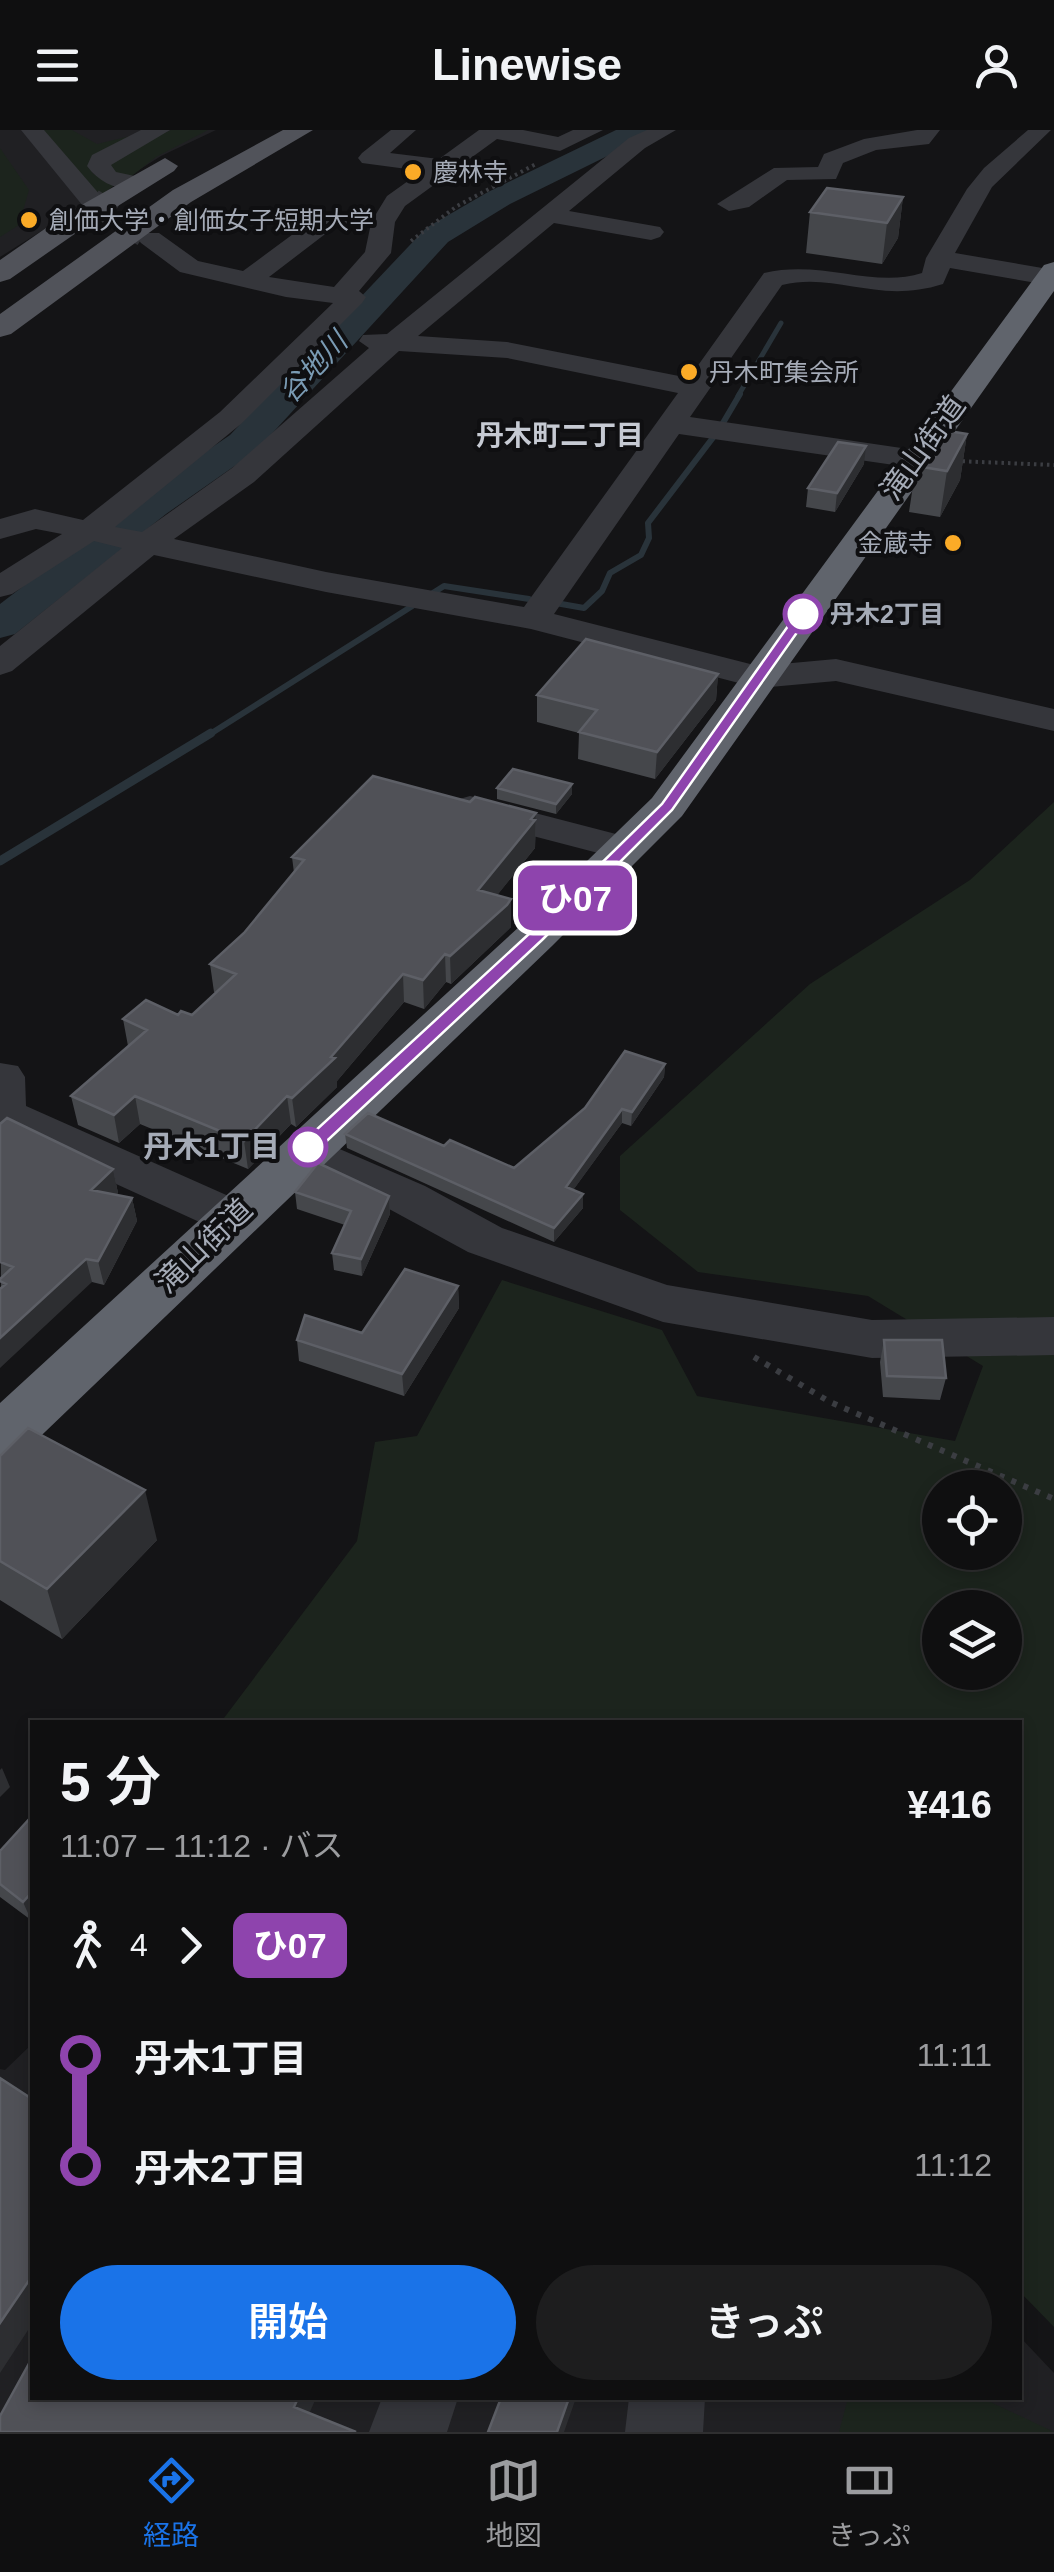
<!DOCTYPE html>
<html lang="ja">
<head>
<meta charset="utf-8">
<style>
  body { margin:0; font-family:Helvetica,"Noto Sans JP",sans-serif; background:#1d1d1e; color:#f1f3f6; height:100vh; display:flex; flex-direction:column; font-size:38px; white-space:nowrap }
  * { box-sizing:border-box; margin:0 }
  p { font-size:32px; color:#9b9c9f }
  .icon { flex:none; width:55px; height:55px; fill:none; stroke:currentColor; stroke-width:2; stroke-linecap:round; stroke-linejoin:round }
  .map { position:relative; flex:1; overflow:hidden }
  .drawer { position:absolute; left:30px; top:1590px; width:992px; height:680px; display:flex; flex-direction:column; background:#0f0f10; border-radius:0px; box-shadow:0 5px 15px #0003,0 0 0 2px #2f2f30 }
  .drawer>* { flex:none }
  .badge { padding:0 20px; border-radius:15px; font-size:35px; line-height:65px }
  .buttons { position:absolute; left:922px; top:1340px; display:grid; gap:20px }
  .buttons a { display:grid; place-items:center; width:100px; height:100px; border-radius:50%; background:#0f0f10; box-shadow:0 5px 15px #0003,0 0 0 2px #2f2f30; font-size:50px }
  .map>.badge { position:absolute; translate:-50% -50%; box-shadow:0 0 0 5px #fff }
  .legs { display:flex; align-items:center; gap:15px; height:110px; padding:0 30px; font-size:32px }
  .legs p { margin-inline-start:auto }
  .head { display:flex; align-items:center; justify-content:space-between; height:170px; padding:0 30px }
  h1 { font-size:55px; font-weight:600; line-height:75px }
  .action { display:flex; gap:20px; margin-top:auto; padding:20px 30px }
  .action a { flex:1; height:115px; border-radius:60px; background:#1a73e8; color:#fff; font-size:40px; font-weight:600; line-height:115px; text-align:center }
  .action a+a { background:#1d1d1e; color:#f1f3f6 }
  ul { padding:0 30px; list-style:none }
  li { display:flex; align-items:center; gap:35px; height:110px; font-size:38px }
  li i { display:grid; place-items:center; width:15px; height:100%; margin:0 12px; background:currentColor }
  li i::after { content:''; width:25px; height:25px; margin:-12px; border:8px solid; border-radius:50%; background:#0f0f10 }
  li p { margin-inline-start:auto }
  li:first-child i { background:linear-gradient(#0000 50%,currentColor 0) }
  li:last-child i { background:linear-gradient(currentColor 50%,#0000 0) }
  header { display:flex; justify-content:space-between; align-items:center; height:130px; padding:0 30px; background:#0f0f10; font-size:45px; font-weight:600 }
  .tab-bar { display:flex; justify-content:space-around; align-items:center; height:140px; border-top:2px solid #2f2f30; background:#0f0f10; font-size:28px; color:#9b9c9f }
  .tab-bar a { display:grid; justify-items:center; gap:5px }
  .tab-bar .current { color:#1a73e8 }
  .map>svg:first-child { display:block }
  .built { fill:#202023 }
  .green { fill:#1c241d; fill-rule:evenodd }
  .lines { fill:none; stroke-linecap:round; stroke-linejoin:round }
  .stream-far2 { stroke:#29333a; stroke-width:5 }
  .stream-far1 { stroke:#29333a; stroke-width:6 }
  .stream { stroke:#29333a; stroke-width:9 }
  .river { fill:#29333a; fill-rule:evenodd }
  .minor-tunnel { stroke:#313236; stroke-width:25; stroke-dasharray:25 12; stroke-linecap:butt }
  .path-far1 { stroke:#3b3d42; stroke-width:4; stroke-dasharray:2.5 4; stroke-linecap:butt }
  .path { stroke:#3b3d42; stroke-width:6; stroke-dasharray:5 8; stroke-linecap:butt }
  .minor { fill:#35363b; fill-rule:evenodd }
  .major { fill:#51535a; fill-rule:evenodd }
  .highway { fill:#60646c; fill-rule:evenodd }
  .wall { fill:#45474b }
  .shaded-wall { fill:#2d2e31 }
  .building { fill:#505157; stroke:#5d5f66; stroke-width:2.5 }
  .line-1 { fill:#8e44ad; stroke:#fff; stroke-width:2.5 }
  .poi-dot { fill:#fbab27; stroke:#0f0f11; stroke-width:4 }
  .stop-1-dot { fill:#fff; stroke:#8e44ad; stroke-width:5 }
  .labels { text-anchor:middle; stroke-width:8; stroke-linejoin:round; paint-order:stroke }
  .far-poi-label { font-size:25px; fill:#a5abb7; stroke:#0f0f11; text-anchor:start }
  .far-stop-label { font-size:25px; font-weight:bold; fill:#a5abb7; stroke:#0f0f11; text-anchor:start }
  .far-water-label { font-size:28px; font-style:italic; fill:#7a9bb4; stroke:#0f0f11 }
  .far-neighbourhood-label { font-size:28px; font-weight:bold; fill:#c6cad3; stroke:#0f0f11 }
  .street-label { font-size:30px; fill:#a5abb7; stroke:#0f0f11 }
  .stop-label { font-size:30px; font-weight:bold; fill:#a5abb7; stroke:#0f0f11; text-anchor:end }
</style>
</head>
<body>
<header><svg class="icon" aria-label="menu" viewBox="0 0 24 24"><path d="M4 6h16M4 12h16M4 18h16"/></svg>Linewise<svg class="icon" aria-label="person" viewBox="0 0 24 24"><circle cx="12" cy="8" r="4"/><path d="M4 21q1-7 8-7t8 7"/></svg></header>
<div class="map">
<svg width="1054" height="2302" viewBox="0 0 1054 2302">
  <rect width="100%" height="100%" fill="#141416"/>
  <!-- built -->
  <path class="built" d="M 0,0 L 216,0 L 161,26 L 0,127 Z
    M 32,1914 L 32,2268 L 1020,2268 L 1020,2207 L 1054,2243 L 1054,2302 L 0,2302 L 0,1939 L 5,1940 Z"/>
  <!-- green -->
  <path class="green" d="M 37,0 L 72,0 L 97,14 L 139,4 L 89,36 L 93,44 L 117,53 L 98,68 Z
    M 171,0 L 208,0 L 156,27 L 133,45 L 125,47 L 109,40 L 111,28 Z
    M 0,18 L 29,60 L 19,95 L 0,107 Z
    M 1054,672 L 1054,2197 L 1020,2162 L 1020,1592 L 221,1592 L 357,1411 L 375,1312 L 417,1306 L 502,1150 L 662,1200 L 697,1266 L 955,1311 L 983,1236 L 868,1166 L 698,1142 L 620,1080 L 620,1026 L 810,854 L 970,750 ZM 940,1358 L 1005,1358 L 1005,1422 L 940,1422 ZM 940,1478 L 1005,1478 L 1005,1542 L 940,1542 Z
    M 848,2268 L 982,2268 L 1054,2302 L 839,2302 Z"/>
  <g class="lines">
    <!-- stream-far2 -->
    <path class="stream-far2" d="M 738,266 L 781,193"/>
    <!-- stream-far1 -->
    <path class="stream-far1" d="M 720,298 L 740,264
      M 425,468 L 444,456 L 529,469
      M 550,472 L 584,478 L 602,461 L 610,443 L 641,425 L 649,408 L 648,393 L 715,305
      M 207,606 L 417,473"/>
    <!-- stream -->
    <path class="stream" d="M 0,731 L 211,603"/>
    <!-- river -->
    <path class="river" d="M 616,0 L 652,0 L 648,6 L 510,74 L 448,112 L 256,321 L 166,384 L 15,504 L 0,508 L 0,474 L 138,368 L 230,305 L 426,98 L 488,62 Z"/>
    <!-- minor-tunnel -->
    <path class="minor-tunnel" d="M 92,71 L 150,108"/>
    <!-- path-far1 -->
    <path class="path-far1" d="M 411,111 L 457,76 L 536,34
      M 956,331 L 1054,335"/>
    <!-- path -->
    <path class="path" d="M 754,1227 L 830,1272 L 1054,1369"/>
    <!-- minor -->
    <path class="minor" d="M 21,0 L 44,0 L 101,66 L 104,71 L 101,76 L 83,76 Z
      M 141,0 L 170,0 L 111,35 L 116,42 L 144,48 L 148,53 L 144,58 C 122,63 100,54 87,36 L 92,25 Z
      M 391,0 L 416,0 L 390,23 L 439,29 L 479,0 L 523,0 L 558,7 L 573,0 L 603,0 L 560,21 L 497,9 L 405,76 L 395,92 L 391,123 L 359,161 L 366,167 L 362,173 L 241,294 L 115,397 L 142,402 L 232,338 L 369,218 L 359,211 L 363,205 L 387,204 L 629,8 L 647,0 L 676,0 L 645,18 L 569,81 L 660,97 L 664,102 L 660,107 L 651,110 L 554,93 L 418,206 L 507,212 L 689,248 L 764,143 C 822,129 873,159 922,143 L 926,128 L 967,59 L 984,38 L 1028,0 L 1051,0 L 992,57 L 955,123 L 1054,140 L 1054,156 L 950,138 L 943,154 C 877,175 838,142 782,155 L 690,287 L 915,320 L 926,323 L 930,329 L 926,335 L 915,338 L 679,304 L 554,484 L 758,536 L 836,529 L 1054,579 L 1054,601 L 836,551 L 758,558 L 531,499 L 326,462 L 154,425 L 12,541 L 0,545 L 0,516 L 122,418 L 94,411 L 12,464 L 0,467 L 0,443 L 62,404 L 36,399 L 0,409 L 0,389 L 35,379 L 83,390 L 220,282 L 333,173 L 286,167 L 180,142 L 141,113 L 137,108 L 141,103 L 159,103 L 198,131 L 243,141 L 323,82 L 376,84 L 387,66 L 422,41 L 362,33 L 358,28 L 362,23 ZM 337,95 L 370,98 L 365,122 L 334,157 L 269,147 ZM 399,221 L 507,228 L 678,263 L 524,477 L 326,442 L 174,409 L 254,352 Z
      M 917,0 L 940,0 L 929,14 L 876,20 L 843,33 L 836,49 L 787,50 L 749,77 L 729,81 L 717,74 L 774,38 L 818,37 L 824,24 L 864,9 Z
      M 470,666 L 639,710 L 645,718 L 639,726 L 625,730 L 456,686 L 451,678 L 456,670 Z
      M 0,933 L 18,936 L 25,947 L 26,976 L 251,1076 L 258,1088 L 251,1100 L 234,1105 L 217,1100 L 0,1001 Z
      M 305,1004 L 425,1056 L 502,1098 L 667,1155 L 872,1190 L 1054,1187 L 1054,1225 L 872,1228 L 663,1192 L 468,1122 L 391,1080 L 288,1031 L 282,1020 L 288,1009 Z
      M 382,2268 L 458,2268 L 447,2302 L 369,2302 Z
      M 629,2268 L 705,2268 L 703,2302 L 625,2302 Z"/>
    <!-- major -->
    <path class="major" d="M 283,0 L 313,0 L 191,72 L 11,204 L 0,207 L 0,184 L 173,60 Z
      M 165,28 L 178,36 L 174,41 L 89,94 L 10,149 L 0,152 L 0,130 L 69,82 Z"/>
    <!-- highway -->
    <path class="highway" d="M 1054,132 L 1054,161 L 682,686 L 552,816 L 21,1325 L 0,1332 L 0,1273 L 520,796 L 652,668 L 1044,135 Z"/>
  </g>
  <!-- wall -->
  <path class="wall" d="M 903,67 L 898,108 L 882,134 L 806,123 L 810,82 Z
    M 967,304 L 960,350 L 940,387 L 909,382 L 916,336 Z
    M 864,334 L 835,382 L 806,377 L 808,358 Z
    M 718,544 L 716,570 L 655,649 L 578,629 L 579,603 L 537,592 L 537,565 Z
    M 572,654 L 572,664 L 556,684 L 497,669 L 497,658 Z
    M 470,672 L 536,683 L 535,718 L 497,765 L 511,797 L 451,854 L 446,852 L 424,879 L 404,872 L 337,951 L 337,957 L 296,997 L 291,994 L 248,1039 L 140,994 L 119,1013 L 78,995 L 71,966 L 128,916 L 123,889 L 178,885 L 192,885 L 216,863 L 214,862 L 210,834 L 244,803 L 294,743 L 292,727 Z
    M 665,934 L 664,947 L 631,996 L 622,993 L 573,1060 L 583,1064 L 583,1078 L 554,1112 L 347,1018 L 345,1004 L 514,1038 Z
    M 0,994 L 113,1039 L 118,1063 L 115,1065 L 132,1068 L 137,1091 L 104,1155 L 92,1152 L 1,1158 Z
    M 295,1062 L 389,1066 L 390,1084 L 362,1146 L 334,1140 L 332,1123 L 345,1095 L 297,1079 Z
    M 458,1156 L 459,1178 L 404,1266 L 299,1231 L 297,1210 L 362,1203 Z
    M 884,1210 L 946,1248 L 940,1270 L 883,1267 L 880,1232 Z
    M 0,1326 L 157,1410 L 62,1509 L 0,1470 Z
    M 32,1686 L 32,1788 L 31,1790 L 0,1767 L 0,1721 Z"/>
  <!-- shaded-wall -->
  <path class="shaded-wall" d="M 903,67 L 898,108 L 882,134 L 887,93 Z
    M 967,304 L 960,350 L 940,387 L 947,341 Z
    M 866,316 L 864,334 L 835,382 L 837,363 Z
    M 718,544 L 716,570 L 655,649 L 657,622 Z
    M 572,654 L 572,664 L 556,684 L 556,674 Z
    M 536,683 L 535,718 L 479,788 L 478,760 Z
    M 511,769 L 511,797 L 451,854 L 450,826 Z
    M 445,824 L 446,852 L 424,879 L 423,850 Z
    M 403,844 L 404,872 L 337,951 L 337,957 L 296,997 L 292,968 Z
    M 665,934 L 664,947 L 631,996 L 632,982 Z
    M 135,966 L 140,994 L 119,1013 L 114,985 Z
    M 287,966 L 291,994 L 248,1039 L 244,1011 Z
    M 622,979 L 622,993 L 566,1070 L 566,1057 Z
    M 113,1039 L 118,1063 L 96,1084 L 91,1060 Z
    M 583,1064 L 583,1078 L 554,1112 L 554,1098 Z
    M 389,1066 L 390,1084 L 362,1146 L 361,1129 Z
    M 132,1068 L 137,1091 L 104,1155 L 98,1131 Z
    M 86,1129 L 92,1152 L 0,1238 L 0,1208 Z
    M 458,1156 L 459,1178 L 404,1266 L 402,1244 Z
    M 145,1360 L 157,1410 L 62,1509 L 47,1459 Z
    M 2,1638 L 10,1657 L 0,1667 L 0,1640 Z
    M 32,1762 L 32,1788 L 31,1790 L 23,1772 Z
    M 32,2146 L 32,2194 L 0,2243 L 0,2193 Z
    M 298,2268 L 316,2268 L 302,2300 L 294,2277 Z
    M 569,2268 L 576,2268 L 564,2302 L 557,2302 Z"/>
  <!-- building -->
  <path class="building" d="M 827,58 L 903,67 L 887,93 L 810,82 Z
    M 936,299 L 967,304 L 947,341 L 916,336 Z
    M 838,312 L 866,316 L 837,363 L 808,358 Z
    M 586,509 L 718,544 L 657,622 L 579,602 L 597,580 L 537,565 Z
    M 513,639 L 572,654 L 556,674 L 497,658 Z
    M 373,646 L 470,672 L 475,667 L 536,683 L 531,689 L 535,690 L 478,760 L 511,769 L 507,775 L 450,826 L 445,824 L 423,850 L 403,844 L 331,927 L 335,928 L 292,968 L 287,966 L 244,1011 L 135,966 L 114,985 L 71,966 L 147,900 L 123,889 L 146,870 L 178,885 L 181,881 L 192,885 L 236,844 L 210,834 L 244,803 L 304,730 L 292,727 Z
    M 625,921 L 665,934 L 632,982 L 622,979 L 566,1057 L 583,1064 L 554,1098 L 345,1004 L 368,983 L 444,1016 L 450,1010 L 514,1038 L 585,978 Z
    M 7,988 L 113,1039 L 91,1060 L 132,1068 L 98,1131 L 86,1129 L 0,1208 L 0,1159 L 6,1154 L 0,1151 L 0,1149 L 13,1137 L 0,1132 L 0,994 Z
    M 318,1033 L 389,1066 L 361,1129 L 332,1123 L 351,1081 L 295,1062 Z
    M 405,1139 L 458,1156 L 402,1244 L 297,1210 L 305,1185 L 362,1203 Z
    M 884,1210 L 942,1210 L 946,1248 L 887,1246 Z
    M 28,1298 L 145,1360 L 47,1459 L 0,1431 L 0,1326 Z
    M 32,1686 L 32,1762 L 23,1772 L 0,1754 L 0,1721 Z
    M 0,1948 L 32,1969 L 32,2146 L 0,2193 Z
    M 32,2228 L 32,2268 L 298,2268 L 294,2277 L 356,2302 L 0,2302 L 0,2286 Z
    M 501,2268 L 569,2268 L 557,2302 L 488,2302 Z"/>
  <!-- line-1 -->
  <path class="line-1" d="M 803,481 L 810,484 L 672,680 L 542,810 L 315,1022 L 302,1022 L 302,1013 L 530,803 L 662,674 L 798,482 Z"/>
  <!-- markers -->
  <g class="poi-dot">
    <circle cx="413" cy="42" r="10"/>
    <circle cx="29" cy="90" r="10"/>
    <circle cx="689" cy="242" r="10"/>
    <circle cx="953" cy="413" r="10"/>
  </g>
  <g class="stop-1-dot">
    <circle cx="803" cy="484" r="18"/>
    <circle cx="308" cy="1017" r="18"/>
  </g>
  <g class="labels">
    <!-- far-poi labels -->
    <g class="far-poi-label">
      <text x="433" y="51">慶林寺</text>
      <text x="49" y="99">創価大学・創価女子短期大学</text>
      <text x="709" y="251">丹木町集会所</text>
      <text x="933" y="422" text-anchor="end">金蔵寺</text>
    </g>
    <!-- far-stop labels -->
    <g class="far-stop-label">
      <text x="830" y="493">丹木2丁目</text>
    </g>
    <!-- far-water labels -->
    <g class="far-water-label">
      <text transform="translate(313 237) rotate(-47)" y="10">谷地川</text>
    </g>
    <!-- far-neighbourhood labels -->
    <g class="far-neighbourhood-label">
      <text x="560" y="315">丹木町二丁目</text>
    </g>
    <!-- street labels -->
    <g class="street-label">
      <text transform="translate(923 318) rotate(-54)" y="10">滝山街道</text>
      <text transform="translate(204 1116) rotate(-44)" y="10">滝山街道</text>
    </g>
    <!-- stop labels -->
    <g class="stop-label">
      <text x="280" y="1027">丹木1丁目</text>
    </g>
  </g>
</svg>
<div class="buttons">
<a><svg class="icon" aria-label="locate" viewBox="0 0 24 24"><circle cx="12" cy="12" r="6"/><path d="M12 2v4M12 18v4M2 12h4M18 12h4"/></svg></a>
<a><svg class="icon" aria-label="layers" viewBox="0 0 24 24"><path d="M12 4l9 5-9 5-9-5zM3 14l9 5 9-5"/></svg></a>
</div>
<b class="badge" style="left:575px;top:768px;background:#8e44ad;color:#fff">ひ07</b>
<section class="drawer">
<div class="head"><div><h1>5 分</h1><p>11:07 – 11:12 · バス</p></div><b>¥416</b></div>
<div class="legs"><svg class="icon" aria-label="walk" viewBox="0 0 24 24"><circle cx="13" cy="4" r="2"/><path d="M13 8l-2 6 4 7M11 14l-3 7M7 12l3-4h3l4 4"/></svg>4<svg class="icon" aria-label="forward" viewBox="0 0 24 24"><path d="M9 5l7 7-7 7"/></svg><b class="badge" style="background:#8e44ad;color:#fff">ひ07</b></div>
<ul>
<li><i style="color:#8e44ad"></i><b>丹木1丁目</b><p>11:11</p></li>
<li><i style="color:#8e44ad"></i><b>丹木2丁目</b><p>11:12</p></li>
</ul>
<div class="action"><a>開始</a><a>きっぷ</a></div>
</section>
</div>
<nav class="tab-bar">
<a class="current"><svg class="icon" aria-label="directions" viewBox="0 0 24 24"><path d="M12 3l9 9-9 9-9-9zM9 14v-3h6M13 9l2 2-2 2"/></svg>経路</a>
<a><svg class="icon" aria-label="map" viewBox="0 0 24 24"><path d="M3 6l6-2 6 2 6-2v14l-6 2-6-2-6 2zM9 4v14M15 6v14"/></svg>地図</a>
<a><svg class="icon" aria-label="tickets" viewBox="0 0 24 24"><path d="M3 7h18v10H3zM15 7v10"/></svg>きっぷ</a>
</nav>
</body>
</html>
